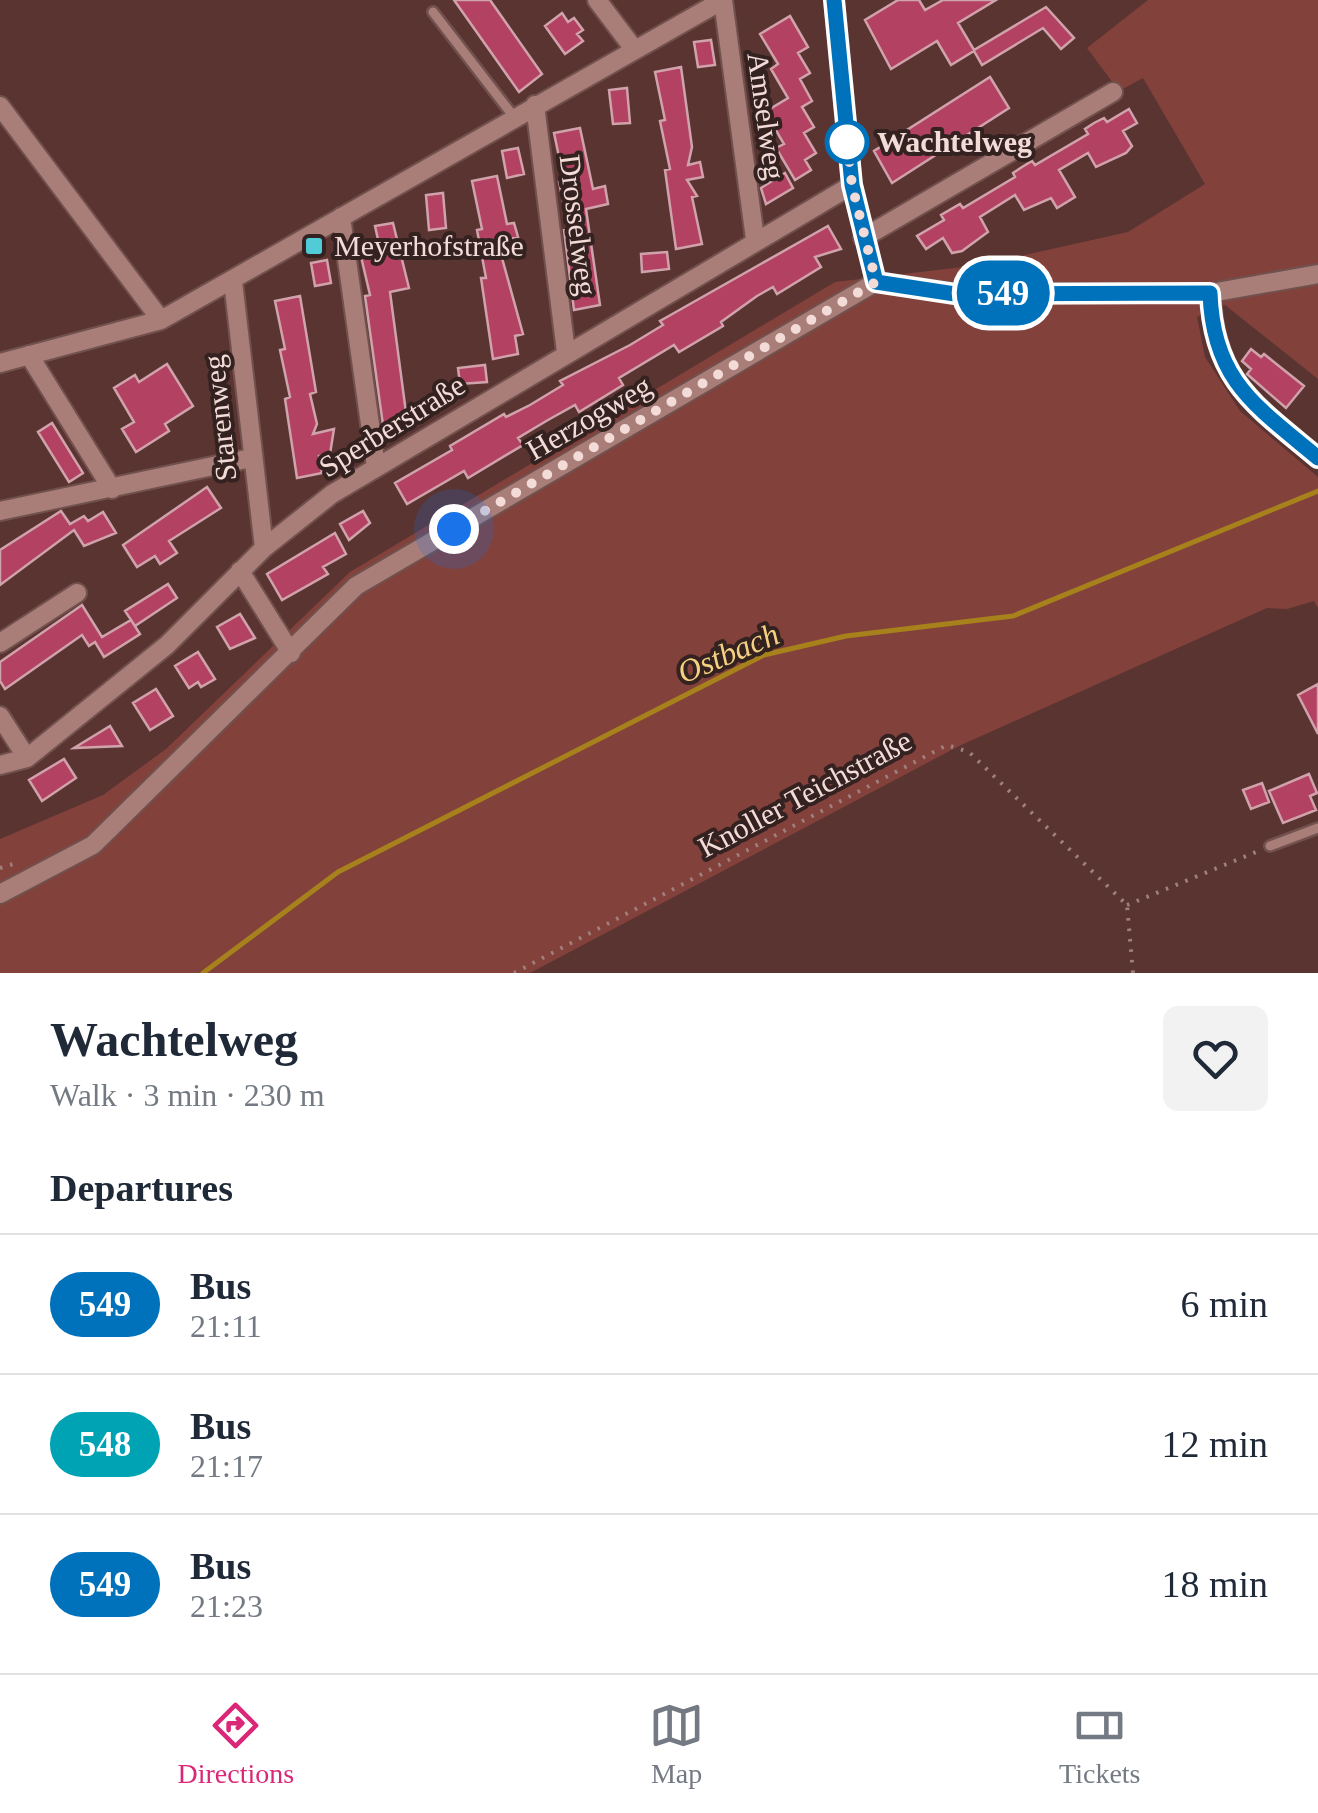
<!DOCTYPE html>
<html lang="en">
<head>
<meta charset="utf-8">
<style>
  body { margin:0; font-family:"Times New Roman",serif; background:#f2f2f3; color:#1f2937; height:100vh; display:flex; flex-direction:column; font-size:38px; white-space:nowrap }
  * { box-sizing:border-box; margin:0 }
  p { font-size:32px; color:#747a83 }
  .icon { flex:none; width:55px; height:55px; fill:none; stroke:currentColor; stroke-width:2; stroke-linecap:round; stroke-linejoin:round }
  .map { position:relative; height:973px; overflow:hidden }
  .details { display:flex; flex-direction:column; background:#fff; flex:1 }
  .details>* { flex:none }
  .badge { padding:0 20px; border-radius:32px; font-size:35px; line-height:65px }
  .you { position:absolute; width:50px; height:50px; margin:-25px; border:8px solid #fff; border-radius:50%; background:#1a73e8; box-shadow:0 0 0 15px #1a73e833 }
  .map>.badge { position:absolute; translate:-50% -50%; box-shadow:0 0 0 5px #fff }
  h2 { padding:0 50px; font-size:38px; line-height:90px }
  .round { display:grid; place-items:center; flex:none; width:105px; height:105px; border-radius:15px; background:#f2f2f3 }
  .head { display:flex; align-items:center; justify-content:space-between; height:170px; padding:0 50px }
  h1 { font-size:48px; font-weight:700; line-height:75px }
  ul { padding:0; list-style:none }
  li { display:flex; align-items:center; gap:30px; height:140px; padding:0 50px; border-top:2px solid #e0e1e3 }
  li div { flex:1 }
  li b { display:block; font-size:38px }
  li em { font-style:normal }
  li .badge { min-width:110px; font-weight:700; text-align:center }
  .tabs { display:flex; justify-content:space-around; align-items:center; height:140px; border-top:2px solid #e0e1e3; background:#fff; font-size:28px; color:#747a83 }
  .tabs a { display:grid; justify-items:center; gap:5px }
  .tabs .current { color:#db2777 }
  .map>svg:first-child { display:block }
  .green { fill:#83413c }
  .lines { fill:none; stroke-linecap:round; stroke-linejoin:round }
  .stream { stroke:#a7811b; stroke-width:5 }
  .building { fill:#b24162; stroke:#d0a2ab; stroke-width:2.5 }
  .service-casing { stroke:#71514e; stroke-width:14 }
  .minor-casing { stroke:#71514e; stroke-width:22 }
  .path { stroke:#9f807d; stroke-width:4; stroke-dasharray:2.5 8; stroke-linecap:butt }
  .service { stroke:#a97d78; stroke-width:9 }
  .minor { stroke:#a97d78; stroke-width:18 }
  .line-casing { stroke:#fff; stroke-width:22 }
  .line { stroke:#0072bc; stroke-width:15 }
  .walk { stroke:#f3dbd8; stroke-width:10; stroke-dasharray:0 18 }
  .stop-dot { fill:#fff; stroke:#0072bc; stroke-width:5 }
  .poi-dot { fill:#52cbd9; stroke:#332220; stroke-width:4 }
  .labels { text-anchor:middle; stroke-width:8; stroke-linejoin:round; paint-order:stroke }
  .street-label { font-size:30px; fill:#f3dbd8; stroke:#332220 }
  .stop-label { font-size:30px; font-weight:bold; fill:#f3dbd8; stroke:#332220; text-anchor:start }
  .poi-label { font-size:30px; fill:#f3dbd8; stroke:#332220; text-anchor:start }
  .water-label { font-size:32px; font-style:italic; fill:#f5d080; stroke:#332220 }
</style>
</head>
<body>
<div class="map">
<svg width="1318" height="973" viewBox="0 0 1318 973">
  <rect width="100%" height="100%" fill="#5a3431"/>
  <!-- green -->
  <path class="green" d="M 1148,0 L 1318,0 L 1318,379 L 1225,305 L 1197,317 L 1205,357 L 1240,411 L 1318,477 L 1318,608 L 1314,601 L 1287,609 L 1267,608 L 959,746 L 530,973 L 0,973 L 0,839 L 103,795 L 166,749 L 350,572 L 835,282 L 980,265 L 1128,232 L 1205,184 L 1143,78 L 1119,91 L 1087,48 Z"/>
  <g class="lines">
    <!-- stream -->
    <path class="stream" d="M 203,973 L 338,872 L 764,655 L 846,636 L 1013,616 L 1318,491"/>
  </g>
  <!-- building -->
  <path class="building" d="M 454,0 L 490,0 L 542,74 L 519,92 Z
    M 898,0 L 919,0 L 925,10 L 943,0 L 996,0 L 958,23 L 974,50 L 1046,7 L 1074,38 L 1061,49 L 1043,28 L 982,65 L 974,51 L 951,65 L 937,41 L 891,69 L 865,20 Z
    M 562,13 L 568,22 L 574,18 L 583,30 L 577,34 L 583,41 L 565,54 L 545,26 Z
    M 790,16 L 808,47 L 798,53 L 810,73 L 800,79 L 812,101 L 802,107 L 814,127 L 804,133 L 816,153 L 805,160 L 811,170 L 795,180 L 776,148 L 784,144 L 765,112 L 788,98 L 771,69 L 778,64 L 760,34 Z
    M 711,40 L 715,65 L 698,67 L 694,42 Z
    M 681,67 L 692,147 L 688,165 L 700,162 L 703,177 L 687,180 L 697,196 L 692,197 L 702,244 L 676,249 L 665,170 L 670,169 L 660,121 L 665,120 L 655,72 Z
    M 990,77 L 1009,108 L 892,183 L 874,151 Z
    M 627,88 L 630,123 L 613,124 L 609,90 Z
    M 1129,109 L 1137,123 L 1123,131 L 1132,146 L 1126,153 L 1096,167 L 1088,153 L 1059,170 L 1075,197 L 1057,208 L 1051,198 L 1024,210 L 1015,195 L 980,217 L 988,232 L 962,251 L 952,253 L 943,238 L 926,249 L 917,236 L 944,220 L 941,215 L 960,204 L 963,208 L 1015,177 L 1013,173 L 1022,167 L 1032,161 L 1035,165 L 1088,134 L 1085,129 L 1094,123 L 1104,118 L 1107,122 Z
    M 580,128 L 593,189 L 605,186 L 608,204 L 586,209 L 600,305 L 574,310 L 564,230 L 569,229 L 559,182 L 564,181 L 554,133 Z
    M 518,148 L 524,174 L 507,178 L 502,151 Z
    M 785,173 L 793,188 L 766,204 L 761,188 Z
    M 497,176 L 507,224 L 514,223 L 518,237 L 505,240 L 509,257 L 502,258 L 523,334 L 515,336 L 518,354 L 493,359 L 481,278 L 486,278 L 477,230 L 482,229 L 472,181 Z
    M 443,193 L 446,228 L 429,230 L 426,195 Z
    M 393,223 L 409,288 L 390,292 L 407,420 L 383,425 L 365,296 L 370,295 L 359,248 L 379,244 L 375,226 Z
    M 828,226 L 841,249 L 815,257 L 821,267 L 777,294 L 773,287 L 757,296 L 721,322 L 723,326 L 679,352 L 674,345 L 619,378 L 623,385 L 579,412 L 575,405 L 548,420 L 518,438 L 523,445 L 468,478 L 464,471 L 407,504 L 395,483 L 452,450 L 450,446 L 504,414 L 506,417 L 530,405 L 563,385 L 560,381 L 630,345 L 663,325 L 660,321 L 667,317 Z
    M 667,252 L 669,269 L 642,272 L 641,254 Z
    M 327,260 L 331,283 L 315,286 L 311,263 Z
    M 300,296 L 316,392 L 310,394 L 317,424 L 313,434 L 334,429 L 330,454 L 319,456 L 322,473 L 297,478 L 285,399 L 290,397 L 280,350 L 285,349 L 275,301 Z
    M 1251,349 L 1261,357 L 1264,354 L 1304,386 L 1286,408 L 1247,374 L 1251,369 L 1242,361 Z
    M 167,364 L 193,406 L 165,424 L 169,431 L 136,452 L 122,429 L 134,422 L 114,388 L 135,375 L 139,382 Z
    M 485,365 L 487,382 L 460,384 L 458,368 Z
    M 52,423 L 83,473 L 69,482 L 38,432 Z
    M 207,487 L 221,508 L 169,541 L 177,553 L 160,564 L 155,556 L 137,567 L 123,545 Z
    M 61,511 L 70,524 L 84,516 L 88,521 L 103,512 L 116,533 L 84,546 L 74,530 L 0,585 L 0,550 Z
    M 363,511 L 370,523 L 349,540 L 340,524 Z
    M 335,533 L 346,554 L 323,567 L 328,574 L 282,600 L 267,574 Z
    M 168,584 L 177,598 L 135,626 L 125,611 Z
    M 82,605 L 102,637 L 131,620 L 140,634 L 104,657 L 95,642 L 89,646 L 82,635 L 5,689 L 0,681 L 0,662 Z
    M 240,614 L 255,638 L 230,649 L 217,627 Z
    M 198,652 L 215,679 L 201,687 L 198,682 L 189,688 L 175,666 Z
    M 1318,684 L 1318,734 L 1298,695 Z
    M 156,689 L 173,716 L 150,730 L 133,703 Z
    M 110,726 L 122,746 L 74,748 Z
    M 64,759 L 76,778 L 42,801 L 29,780 Z
    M 1309,774 L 1317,793 L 1310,796 L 1316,810 L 1283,823 L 1269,791 Z
    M 1262,783 L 1269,802 L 1251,809 L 1243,790 Z"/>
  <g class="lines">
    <defs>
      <path id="service" d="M 433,12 L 514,117
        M 1270,846 L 1318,828"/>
      <path id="minor" d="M 597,0 L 634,49
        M 723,0 L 755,239
        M 834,0 L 852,185 L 876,282
        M 535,105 L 566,352
        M 0,106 L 161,320
        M 341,217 L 376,467
        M 863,238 L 1113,92
        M 233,281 L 264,548
        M 1211,293 C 1213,381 1256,406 1318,458
        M 29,355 L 112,489
        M 0,363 L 161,320 L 723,0
        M 0,511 L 251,458
        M 240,571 L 291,653
        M 0,643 L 77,593
        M 0,716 L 27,758
        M 0,765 L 27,758 L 167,645 L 264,548 L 332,494 L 852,185
        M 0,894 L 93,845 L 356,586 L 876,282 L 955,293 L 1211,293 L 1318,274"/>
    </defs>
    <!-- service casing -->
    <use href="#service" class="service-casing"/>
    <!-- minor casing -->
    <use href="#minor" class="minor-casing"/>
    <!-- path -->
    <path class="path" d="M 0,868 L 20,862
      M 1127,905 L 1261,850
      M 514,973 L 947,745 L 969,752 L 1127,905 L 1133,973"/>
    <!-- service -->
    <use href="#service" class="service"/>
    <!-- minor -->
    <use href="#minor" class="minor"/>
  </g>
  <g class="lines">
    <defs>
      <path id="line" d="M 834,0 L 852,185 L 876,282 L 955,294 L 1210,293 C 1213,381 1256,406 1318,458"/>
    </defs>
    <!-- line casing -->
    <use href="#line" class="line-casing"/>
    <!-- line -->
    <use href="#line" class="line"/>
    <!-- walk -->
    <path class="walk" d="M 454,529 L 876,282 L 852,185 L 847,142"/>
  </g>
  <!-- markers -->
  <circle class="stop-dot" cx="847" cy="142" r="20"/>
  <rect class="poi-dot" x="304" y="236" width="20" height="20" rx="5"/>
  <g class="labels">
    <!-- street labels -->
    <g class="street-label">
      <text transform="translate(766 116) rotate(82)" y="10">Amselweg</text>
      <text transform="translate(578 225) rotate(83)" y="10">Drosselweg</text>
      <text transform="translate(220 418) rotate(-96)" y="10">Starenweg</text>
      <text transform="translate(589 418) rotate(-30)" y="10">Herzogweg</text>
      <text transform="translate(392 426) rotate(-32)" y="10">Sperberstraße</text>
      <text transform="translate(805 794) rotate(-28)" y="10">Knoller Teichstraße</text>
    </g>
    <!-- stop labels -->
    <g class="stop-label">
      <text x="877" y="152">Wachtelweg</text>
    </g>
    <!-- poi labels -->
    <g class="poi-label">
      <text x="334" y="256">Meyerhofstraße</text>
    </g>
    <!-- water labels -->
    <g class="water-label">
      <text transform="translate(728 653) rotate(-23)" y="11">Ostbach</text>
    </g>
  </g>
</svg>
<div class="you" style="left:454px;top:529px"></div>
<b class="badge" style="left:1003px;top:293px;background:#0072bc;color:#fff">549</b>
</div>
<section class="details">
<div class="head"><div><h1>Wachtelweg</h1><p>Walk · 3 min · 230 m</p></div><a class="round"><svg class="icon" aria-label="heart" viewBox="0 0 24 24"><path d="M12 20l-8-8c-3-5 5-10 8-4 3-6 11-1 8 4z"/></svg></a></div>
<h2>Departures</h2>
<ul>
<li><span class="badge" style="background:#0072bc;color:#fff">549</span><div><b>Bus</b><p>21:11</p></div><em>6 min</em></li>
<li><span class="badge" style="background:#00a3b4;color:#fff">548</span><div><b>Bus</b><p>21:17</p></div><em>12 min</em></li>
<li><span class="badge" style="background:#0072bc;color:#fff">549</span><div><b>Bus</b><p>21:23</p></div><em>18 min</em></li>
</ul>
</section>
<nav class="tabs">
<a class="current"><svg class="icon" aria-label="directions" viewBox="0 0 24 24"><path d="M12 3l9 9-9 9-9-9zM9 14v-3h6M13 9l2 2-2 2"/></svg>Directions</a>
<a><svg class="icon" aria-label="map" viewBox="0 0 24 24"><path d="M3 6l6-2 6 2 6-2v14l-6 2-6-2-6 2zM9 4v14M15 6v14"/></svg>Map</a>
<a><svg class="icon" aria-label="tickets" viewBox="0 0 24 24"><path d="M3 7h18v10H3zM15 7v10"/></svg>Tickets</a>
</nav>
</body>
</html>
